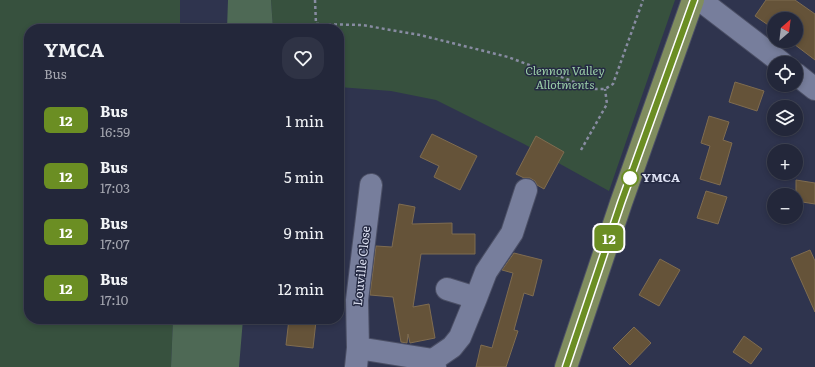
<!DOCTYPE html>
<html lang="en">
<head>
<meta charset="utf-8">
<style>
  body { margin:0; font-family:Literata,serif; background:#2f3345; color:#f1f3f6; height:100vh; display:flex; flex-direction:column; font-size:15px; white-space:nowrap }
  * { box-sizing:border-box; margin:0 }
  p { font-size:13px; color:#a3a5af }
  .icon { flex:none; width:22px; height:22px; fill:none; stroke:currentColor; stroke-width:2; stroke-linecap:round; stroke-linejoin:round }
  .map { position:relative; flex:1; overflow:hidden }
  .side { position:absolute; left:24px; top:24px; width:320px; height:300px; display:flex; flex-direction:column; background:#23273a; border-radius:16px; box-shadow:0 2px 6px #0003,0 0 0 1px #404454 }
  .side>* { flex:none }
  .badge { padding:0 8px; border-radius:6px; font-size:14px; line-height:26px }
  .needle { width:26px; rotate:28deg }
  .tools { position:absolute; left:767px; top:12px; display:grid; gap:8px }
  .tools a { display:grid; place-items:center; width:36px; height:36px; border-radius:50%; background:#23273a; box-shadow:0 2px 6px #0003,0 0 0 1px #404454; font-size:20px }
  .map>.badge { position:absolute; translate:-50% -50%; box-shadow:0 0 0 2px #fff }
  .round { display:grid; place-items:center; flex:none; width:42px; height:42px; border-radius:16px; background:#2f3345 }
  .overview { display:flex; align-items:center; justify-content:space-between; height:68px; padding:0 20px }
  h1 { font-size:19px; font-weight:700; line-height:30px }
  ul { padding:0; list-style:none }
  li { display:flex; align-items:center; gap:12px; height:56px; padding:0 20px }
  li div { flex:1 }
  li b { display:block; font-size:15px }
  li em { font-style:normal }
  li .badge { min-width:44px; font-weight:700; text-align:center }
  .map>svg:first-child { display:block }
  .green { fill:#37513e }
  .forest { fill:#4e6955 }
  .building { fill:#655339; stroke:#7f6c50 }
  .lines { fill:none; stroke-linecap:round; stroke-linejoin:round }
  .minor-casing { stroke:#4b4f65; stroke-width:24 }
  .major-casing { stroke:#4b4f65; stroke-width:24 }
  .path { stroke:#888ca2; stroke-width:2.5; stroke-dasharray:3 3; stroke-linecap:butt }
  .minor { stroke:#777e9c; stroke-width:22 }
  .major { stroke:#808d5f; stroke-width:22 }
  .line-casing { stroke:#fff; stroke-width:9 }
  .line { stroke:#6b8e23; stroke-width:6 }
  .stop-dot { fill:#fff; stroke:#6b8e23; stroke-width:2 }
  .labels { text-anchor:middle; stroke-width:3; stroke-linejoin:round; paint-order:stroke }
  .park-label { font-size:12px; font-style:italic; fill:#9acda7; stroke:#252a43 }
  .stop-label { font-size:12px; font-weight:bold; fill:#dee2f3; stroke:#252a43; text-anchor:start }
  .street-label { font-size:12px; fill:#dee2f3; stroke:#252a43 }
</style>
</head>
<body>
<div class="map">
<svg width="815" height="367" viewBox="0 0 815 367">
  <rect width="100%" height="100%" fill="#2f344e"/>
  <!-- green -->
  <path class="green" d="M 0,0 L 180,0 L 180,29 L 29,29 L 29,319 L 173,319 L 171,367 L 0,367 Z
    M 271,0 L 675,0 L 609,191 L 524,144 L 436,100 L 391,91 L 339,87 L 339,29 L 273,29 Z"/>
  <!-- forest -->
  <path class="forest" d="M 228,0 L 271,0 L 273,29 L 227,29 Z
    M 173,319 L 243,319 L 239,367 L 171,367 Z"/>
  <!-- building -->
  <path class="building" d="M 766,0 L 795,0 L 815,14 L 815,60 L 790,41 L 796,41 L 796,19 L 774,19 L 774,29 L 755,16 Z
    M 735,82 L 764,91 L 757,111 L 729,102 Z
    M 709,116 L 729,122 L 723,140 L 732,143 L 720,185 L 700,179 L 710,146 L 701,143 Z
    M 432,134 L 477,156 L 460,190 L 434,177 L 439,166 L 420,157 Z
    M 536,136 L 564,152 L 544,189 L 537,185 L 535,181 L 530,178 L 524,178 L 516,174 Z
    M 796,180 L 815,183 L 815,204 L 796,201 Z
    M 706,191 L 727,197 L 718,224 L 697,218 Z
    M 399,204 L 415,207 L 412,224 L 452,223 L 452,234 L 475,234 L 475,254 L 421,254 L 413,307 L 429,304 L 435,338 L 410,343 L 408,334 L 407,343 L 401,342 L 393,297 L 370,295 L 376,246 L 392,247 Z
    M 810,250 L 815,261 L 815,312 L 791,258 Z
    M 514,253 L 542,260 L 533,296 L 524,293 L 514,330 L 518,331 L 506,367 L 476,367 L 481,345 L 492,348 L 513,273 L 502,270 Z
    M 660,259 L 680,270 L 659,306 L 639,295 Z
    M 289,319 L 316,321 L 313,348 L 286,345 Z
    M 634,327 L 651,343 L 630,365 L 613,348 Z
    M 744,336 L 762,349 L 751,364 L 733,352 Z"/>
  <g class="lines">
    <defs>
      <path id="minor" d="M 700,0 L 782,63
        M 796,74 L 815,89
        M 476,298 L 486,272 L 512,233 L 526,190
        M 358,348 L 433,360 L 435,367
        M 433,360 L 452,347 L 460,337 L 476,298 L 447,289
        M 356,367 L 358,348 L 357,300 L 371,185"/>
      <path id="major" d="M 566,367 L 621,203 L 693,0"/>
    </defs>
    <!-- minor casing -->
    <use href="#minor" class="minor-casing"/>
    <!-- major casing -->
    <use href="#major" class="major-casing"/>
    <!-- path -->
    <path class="path" d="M 315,0 L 316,24 L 362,25 L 420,35 L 508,57 L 593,89 L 605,89 L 613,84 L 643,0
      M 581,150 L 607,104 L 605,89"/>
    <!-- minor -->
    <use href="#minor" class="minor"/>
    <!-- major -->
    <use href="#major" class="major"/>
  </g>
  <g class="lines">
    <defs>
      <path id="line" d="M 566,367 L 621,203 L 694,0"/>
    </defs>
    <!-- line casing -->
    <use href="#line" class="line-casing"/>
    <!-- line -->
    <use href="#line" class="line"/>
  </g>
  <!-- markers -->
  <circle class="stop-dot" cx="630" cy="178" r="8"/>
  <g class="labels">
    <!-- park labels -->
    <g class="park-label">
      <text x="565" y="75">Clennon Valley<tspan x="565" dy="14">Allotments</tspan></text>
    </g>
    <!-- stop labels -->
    <g class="stop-label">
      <text x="642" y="182">YMCA</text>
    </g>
    <!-- street labels -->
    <g class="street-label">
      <text transform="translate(362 266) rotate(-84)" y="4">Louville Close</text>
    </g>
  </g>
</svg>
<div class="tools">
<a><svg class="needle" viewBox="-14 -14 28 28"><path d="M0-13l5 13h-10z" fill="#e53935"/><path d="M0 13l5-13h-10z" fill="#a3a5af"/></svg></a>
<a><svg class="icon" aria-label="locate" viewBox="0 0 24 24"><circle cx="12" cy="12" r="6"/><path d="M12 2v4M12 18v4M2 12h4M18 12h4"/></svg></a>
<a><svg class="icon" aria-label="layers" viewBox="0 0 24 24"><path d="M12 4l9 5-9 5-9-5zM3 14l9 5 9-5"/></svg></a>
<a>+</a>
<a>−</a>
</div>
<b class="badge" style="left:609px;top:238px;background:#6b8e23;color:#fff">12</b>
<section class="side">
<div class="overview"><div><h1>YMCA</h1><p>Bus</p></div><a class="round"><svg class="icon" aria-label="heart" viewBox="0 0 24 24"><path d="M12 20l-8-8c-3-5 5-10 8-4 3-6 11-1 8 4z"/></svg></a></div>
<ul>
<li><span class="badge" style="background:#6b8e23;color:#fff">12</span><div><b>Bus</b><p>16:59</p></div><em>1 min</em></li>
<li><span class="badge" style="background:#6b8e23;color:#fff">12</span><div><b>Bus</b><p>17:03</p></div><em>5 min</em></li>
<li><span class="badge" style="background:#6b8e23;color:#fff">12</span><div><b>Bus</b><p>17:07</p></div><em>9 min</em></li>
<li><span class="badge" style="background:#6b8e23;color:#fff">12</span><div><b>Bus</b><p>17:10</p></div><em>12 min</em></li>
</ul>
</section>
</div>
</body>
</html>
